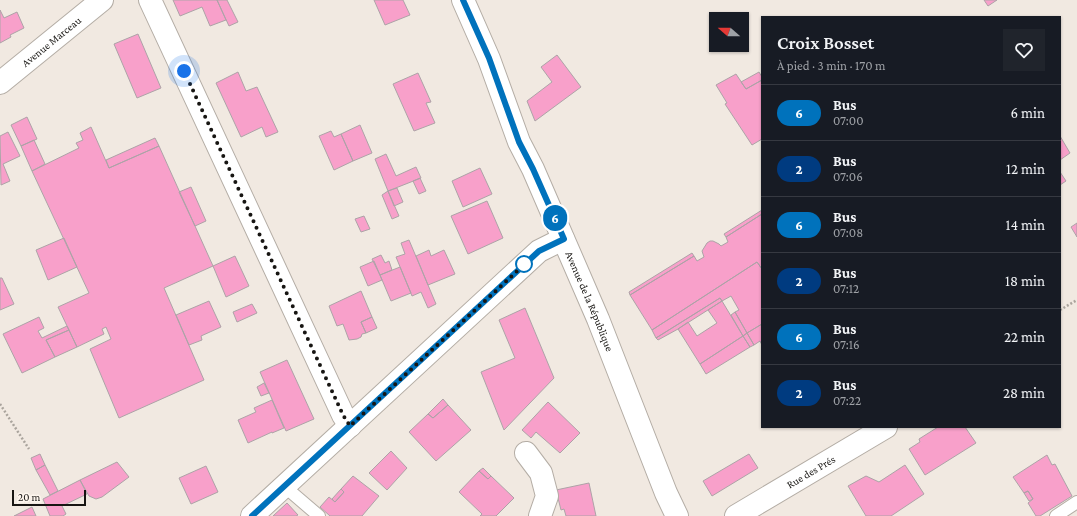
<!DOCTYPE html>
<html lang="fr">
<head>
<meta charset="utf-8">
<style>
  body { margin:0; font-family:"Crimson Pro",serif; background:#20242c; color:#f1f3f6; height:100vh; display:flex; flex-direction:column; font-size:15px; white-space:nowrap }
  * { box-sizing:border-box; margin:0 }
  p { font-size:13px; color:#9ea1a6 }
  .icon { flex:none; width:22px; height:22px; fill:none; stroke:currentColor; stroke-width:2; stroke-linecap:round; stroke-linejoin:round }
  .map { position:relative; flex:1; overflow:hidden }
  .drawer { position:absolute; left:761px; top:16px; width:300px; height:412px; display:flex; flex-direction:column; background:#171b24; border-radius:0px; box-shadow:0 1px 3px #0004 }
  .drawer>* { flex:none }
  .badge { padding:0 8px; border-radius:13px; font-size:14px; line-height:26px }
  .needle { width:26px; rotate:290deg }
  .controls { position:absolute; left:709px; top:12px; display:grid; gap:8px }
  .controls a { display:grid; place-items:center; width:40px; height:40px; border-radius:0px; background:#171b24; box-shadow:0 1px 3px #0004; font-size:20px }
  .scale { position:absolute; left:12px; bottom:10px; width:74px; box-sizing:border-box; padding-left:4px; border:2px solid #171512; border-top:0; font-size:11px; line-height:14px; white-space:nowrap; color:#171512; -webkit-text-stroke:3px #fef6ee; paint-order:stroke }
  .you { position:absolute; width:20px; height:20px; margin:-10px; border:3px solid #fff; border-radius:50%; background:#1a73e8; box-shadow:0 0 0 6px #1a73e833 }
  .map>.badge { position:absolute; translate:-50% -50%; box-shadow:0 0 0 2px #fff }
  .round { display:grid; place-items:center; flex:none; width:42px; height:42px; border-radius:0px; background:#20242c }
  .summary { display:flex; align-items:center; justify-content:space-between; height:68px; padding:0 16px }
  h1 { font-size:19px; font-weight:600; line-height:30px }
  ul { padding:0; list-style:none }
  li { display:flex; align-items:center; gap:12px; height:56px; padding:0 16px; border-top:1px solid #363941 }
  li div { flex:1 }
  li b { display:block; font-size:15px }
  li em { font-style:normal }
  li .badge { min-width:44px; font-weight:700; text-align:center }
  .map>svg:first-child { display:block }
  .building { fill:#f8a0ca; stroke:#ada3a7 }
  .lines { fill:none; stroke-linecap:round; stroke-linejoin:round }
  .lane-casing { stroke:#b4ada5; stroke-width:14 }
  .street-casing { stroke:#b4ada5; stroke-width:24 }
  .secondary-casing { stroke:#b4ada5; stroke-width:24 }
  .path { stroke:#aaa49d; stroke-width:2.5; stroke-dasharray:2 2; stroke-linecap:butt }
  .lane { stroke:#fff; stroke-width:12 }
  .street { stroke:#fff; stroke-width:22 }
  .secondary { stroke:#fff; stroke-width:22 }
  .line-casing { stroke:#fff; stroke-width:9 }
  .line { stroke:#0072bc; stroke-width:6 }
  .walk { stroke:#171512; stroke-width:4; stroke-dasharray:0 7.2 }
  .stop-dot { fill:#fff; stroke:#0072bc; stroke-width:2 }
  .labels { text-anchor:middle; stroke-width:3; stroke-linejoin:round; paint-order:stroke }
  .street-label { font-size:11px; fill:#171512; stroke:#fef6ee }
</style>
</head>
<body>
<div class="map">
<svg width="1077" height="516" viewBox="0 0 1077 516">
  <rect width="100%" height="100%" fill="#f1e9e1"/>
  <!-- building -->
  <path class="building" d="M 173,0 L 217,0 L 226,20 L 210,26 L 202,7 L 180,16 Z
    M 217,0 L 227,0 L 238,22 L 229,26 Z
    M 374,0 L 403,0 L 410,15 L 385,25 Z
    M 984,0 L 997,0 L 988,6 Z
    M 0,10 L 4,18 L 17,12 L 24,28 L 10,35 L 11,37 L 0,43 Z
    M 138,34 L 161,88 L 137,98 L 114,44 Z
    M 557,55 L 581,87 L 535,121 L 527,101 L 552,82 L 541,67 Z
    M 238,72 L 246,91 L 257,87 L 278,132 L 266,137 L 262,127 L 241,137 L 216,83 Z
    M 759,72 L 762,77 L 762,80 L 746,89 L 741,82 Z
    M 418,73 L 431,102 L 426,103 L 435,123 L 414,131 L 393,84 Z
    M 736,74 L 746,89 L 762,80 L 762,139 L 752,145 L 725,104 L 727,103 L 716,85 Z
    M 27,117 L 37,139 L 21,146 L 11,125 Z
    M 360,125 L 372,153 L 353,161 L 341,134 Z
    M 91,127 L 109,168 L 159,146 L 213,266 L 164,288 L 204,380 L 119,418 L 90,349 L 111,339 L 106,327 L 102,329 L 104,334 L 77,347 L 58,307 L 89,293 L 32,171 L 79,148 L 76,143 L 83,140 L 80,133 Z
    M 331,131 L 334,137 L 341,134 L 353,161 L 334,170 L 319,136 Z
    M 8,132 L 20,156 L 3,164 L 10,181 L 1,185 L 0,136 Z
    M 1060,136 L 1070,153 L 1060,160 Z
    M 155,138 L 159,146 L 109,168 L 106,160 Z
    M 34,140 L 45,164 L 32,171 L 21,146 Z
    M 386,154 L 396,176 L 416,167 L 421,178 L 388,191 L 375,159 Z
    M 480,168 L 492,194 L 463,207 L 452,181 Z
    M 1060,172 L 1066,181 L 1060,185 Z
    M 420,178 L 426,191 L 419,194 L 413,181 Z
    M 191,187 L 206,221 L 195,226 L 179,192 Z
    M 397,188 L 403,202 L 394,206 L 388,191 Z
    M 388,191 L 399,216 L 392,219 L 382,195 Z
    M 487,201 L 503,238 L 468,254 L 451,216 Z
    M 762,210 L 762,214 L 726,237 L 724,234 Z
    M 762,214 L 762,269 L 757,262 L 652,330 L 630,295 L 694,256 L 697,261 L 704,257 L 702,251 L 707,243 L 710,241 L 713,241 L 719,244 L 721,246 L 728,242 L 726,237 Z
    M 364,216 L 370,229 L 361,232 L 355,219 Z
    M 1077,223 L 1077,237 L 1071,227 Z
    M 64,238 L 77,267 L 48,280 L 36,250 Z
    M 409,240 L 436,304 L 428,308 L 421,292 L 412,296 L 396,257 L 405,254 L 401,243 Z
    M 429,250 L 431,256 L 444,250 L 455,274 L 428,285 L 416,256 Z
    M 692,253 L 694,256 L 630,295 L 629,292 Z
    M 381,255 L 385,263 L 389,261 L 392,270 L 380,275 L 372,259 Z
    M 235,256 L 249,286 L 226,297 L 213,266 Z
    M 374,261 L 382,280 L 368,286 L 360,267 Z
    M 757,262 L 762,269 L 762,324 L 747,333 L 735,312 L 739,310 L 731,296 L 722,301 L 720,298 L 656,338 L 652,330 Z
    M 400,267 L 411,293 L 391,301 L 380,275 Z
    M 0,278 L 2,278 L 14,304 L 0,310 Z
    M 361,291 L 372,317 L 361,322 L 366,333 L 362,334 L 361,337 L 357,339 L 349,340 L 343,324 L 337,326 L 329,306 Z
    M 720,298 L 722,301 L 678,329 L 658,340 L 656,338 Z
    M 209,301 L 221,327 L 201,336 L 202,340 L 189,345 L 176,315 Z
    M 722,301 L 743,336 L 700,364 L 678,329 L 688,322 L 697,336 L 717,323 L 708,310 Z
    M 252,304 L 257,313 L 237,322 L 233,312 Z
    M 525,308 L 554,378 L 504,430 L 481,372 L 515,358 L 499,320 Z
    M 735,312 L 747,333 L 743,336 L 731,315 Z
    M 39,317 L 44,328 L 38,331 L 42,338 L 67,326 L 69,330 L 46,340 L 55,357 L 22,373 L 3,334 Z
    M 372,317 L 377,328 L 366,333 L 361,322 Z
    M 762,324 L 762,345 L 760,341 L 754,345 L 747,333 Z
    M 69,330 L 77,347 L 55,357 L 46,340 Z
    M 747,333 L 754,345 L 750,347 L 743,336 Z
    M 743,336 L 750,347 L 706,374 L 700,364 Z
    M 287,360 L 314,419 L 286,431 L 260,372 Z
    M 264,383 L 269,393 L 261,396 L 257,387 Z
    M 443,399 L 448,405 L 433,418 L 428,414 Z
    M 272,400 L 284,428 L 272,433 L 272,432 L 248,443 L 238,420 L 256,412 L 254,408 Z
    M 548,402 L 580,433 L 560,453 L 536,432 L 531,438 L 522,430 Z
    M 448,405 L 471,430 L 436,461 L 409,432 L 428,414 L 433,418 Z
    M 938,427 L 965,427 L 976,443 L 925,475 L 909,449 L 920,442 L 919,439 Z
    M 391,451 L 407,468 L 387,490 L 369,473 Z
    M 40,454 L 45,465 L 36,470 L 31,458 Z
    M 749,454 L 758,468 L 712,496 L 703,481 Z
    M 1047,455 L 1052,465 L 1055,464 L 1072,496 L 1040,516 L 1036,516 L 1028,503 L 1033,499 L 1028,491 L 1024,493 L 1013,477 Z
    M 117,462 L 129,477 L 102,497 L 96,499 L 89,496 L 80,480 Z
    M 45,465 L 58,491 L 50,495 L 36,470 Z
    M 905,465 L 924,494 L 891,516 L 866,516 L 848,486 L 866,476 L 879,482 Z
    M 206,466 L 218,492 L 191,504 L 179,478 Z
    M 483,468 L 491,476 L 488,479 L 479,471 Z
    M 479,471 L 488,479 L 491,476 L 514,498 L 496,516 L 480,516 L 482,514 L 459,492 Z
    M 353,476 L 379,496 L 362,516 L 330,516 L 320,507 L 329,497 L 335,502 L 344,492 L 341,489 Z
    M 80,480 L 87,494 L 62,506 L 66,514 L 63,516 L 50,516 L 43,499 Z
    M 589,483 L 596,516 L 566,516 L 564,509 L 561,510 L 556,490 Z
    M 341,489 L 344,492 L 335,502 L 332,499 Z
    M 1028,491 L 1033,499 L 1029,501 L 1024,493 Z
    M 287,503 L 298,515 L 296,516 L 273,516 Z
    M 32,507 L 36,516 L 14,516 Z"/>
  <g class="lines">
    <defs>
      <path id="lane" d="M 284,486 L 319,516
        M 1056,516 L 1077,502"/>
      <g id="street">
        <path d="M 150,0 L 343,415 L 350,426"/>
        <path id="s1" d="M 0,83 L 102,0"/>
        <path d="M 526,453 L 541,473 L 547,496 L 540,516"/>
        <path d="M 252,516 L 539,251 L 563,239"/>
        <path id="s2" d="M 736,516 L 886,427"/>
      </g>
      <g id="secondary">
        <path id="s3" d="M 463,0 L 489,59 L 519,142 L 533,169 L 598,319 L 666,493 L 677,516"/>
      </g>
    </defs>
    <!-- lane casing -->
    <use href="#lane" class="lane-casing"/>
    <!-- street casing -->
    <use href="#street" class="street-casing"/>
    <!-- secondary casing -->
    <use href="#secondary" class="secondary-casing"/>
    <!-- path -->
    <path class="path" d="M 1060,310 L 1077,300
      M 0,404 L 29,449"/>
    <!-- lane -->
    <use href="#lane" class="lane"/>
    <!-- street -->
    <use href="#street" class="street"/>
    <!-- secondary -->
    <use href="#secondary" class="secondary"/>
  </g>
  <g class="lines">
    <defs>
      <path id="line" d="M 252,516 L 539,251 L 564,239 L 533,169 L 519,142 L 489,58 L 463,0"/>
    </defs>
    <!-- line casing -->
    <use href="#line" class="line-casing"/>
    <!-- line -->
    <use href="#line" class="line"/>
    <!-- walk -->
    <path class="walk" d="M 184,71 L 343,415 L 350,426 L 528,261 L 524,264"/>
  </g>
  <!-- markers -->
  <circle class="stop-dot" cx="524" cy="264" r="8"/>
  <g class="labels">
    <!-- street labels -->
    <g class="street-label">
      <text dy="4" stroke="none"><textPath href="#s1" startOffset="66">Avenue Marceau</textPath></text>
      <text dy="4" stroke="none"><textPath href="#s3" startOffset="327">Avenue de la République</textPath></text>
      <text dy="4" stroke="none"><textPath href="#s2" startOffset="87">Rue des Prés</textPath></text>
    </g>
  </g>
</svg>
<div class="controls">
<a><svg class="needle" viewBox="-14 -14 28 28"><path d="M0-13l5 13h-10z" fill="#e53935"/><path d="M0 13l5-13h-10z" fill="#9ea1a6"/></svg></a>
</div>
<div class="scale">20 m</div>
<div class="you" style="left:184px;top:71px"></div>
<b class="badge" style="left:555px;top:218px;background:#0072bc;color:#fff">6</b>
<section class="drawer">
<div class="summary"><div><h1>Croix Bosset</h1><p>À pied · 3 min · 170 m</p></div><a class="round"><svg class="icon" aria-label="heart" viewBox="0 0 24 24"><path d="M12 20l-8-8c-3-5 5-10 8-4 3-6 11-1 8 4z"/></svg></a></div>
<ul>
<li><span class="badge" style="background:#0072bc;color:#fff">6</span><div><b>Bus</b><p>07:00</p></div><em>6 min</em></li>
<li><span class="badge" style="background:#003b80;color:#fff">2</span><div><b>Bus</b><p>07:06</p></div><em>12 min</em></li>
<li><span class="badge" style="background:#0072bc;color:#fff">6</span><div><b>Bus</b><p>07:08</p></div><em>14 min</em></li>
<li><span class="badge" style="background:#003b80;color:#fff">2</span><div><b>Bus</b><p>07:12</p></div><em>18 min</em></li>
<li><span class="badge" style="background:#0072bc;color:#fff">6</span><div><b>Bus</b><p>07:16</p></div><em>22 min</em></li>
<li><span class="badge" style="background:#003b80;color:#fff">2</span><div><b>Bus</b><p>07:22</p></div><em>28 min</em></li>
</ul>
</section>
</div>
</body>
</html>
